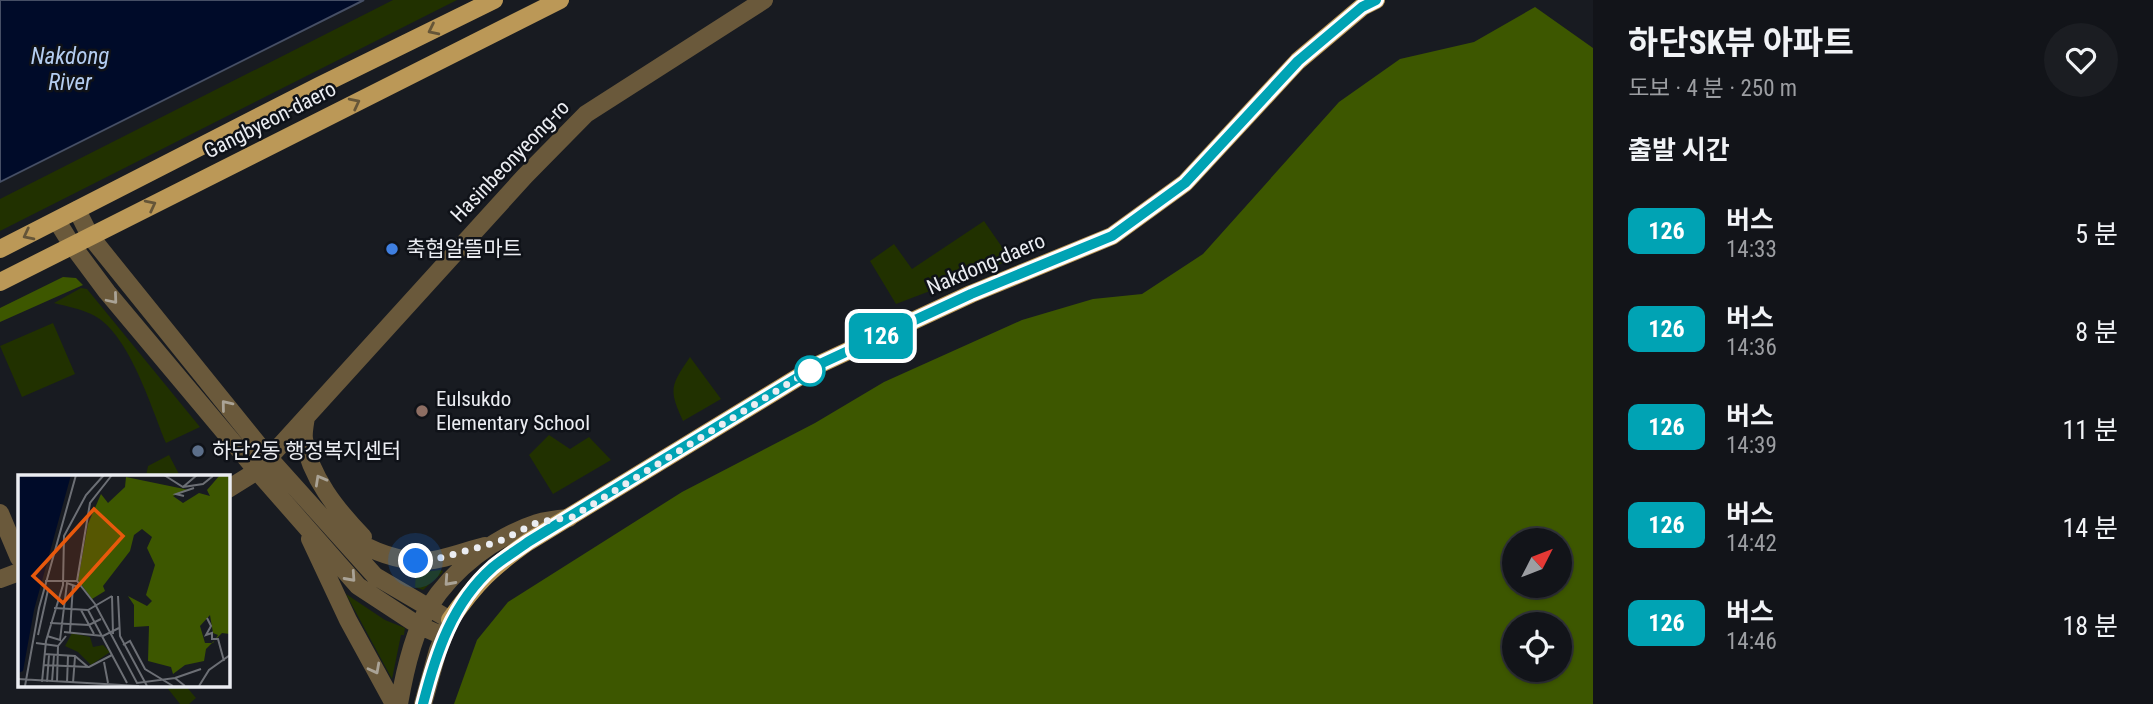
<!DOCTYPE html>
<html lang="ko">
<head>
<meta charset="utf-8">
<style>
  body { margin:0; font-family:"Roboto Condensed","Noto Sans KR",sans-serif; background:#1b1d22; color:#f1f3f6; height:100vh; display:flex; flex-direction:column; font-size:26px; white-space:nowrap }
  * { box-sizing:border-box; margin:0 }
  p { font-size:23px; color:#9c9ea2 }
  .icon { flex:none; width:38px; height:38px; fill:none; stroke:currentColor; stroke-width:2; stroke-linecap:round; stroke-linejoin:round }
  .map { position:relative; flex:1; overflow:hidden }
  .drawer { display:flex; flex-direction:column; background:#121419; width:560px }
  .drawer>* { flex:none }
  .badge { padding:0 14px; border-radius:10px; font-size:24px; line-height:46px }
  .needle { width:46px; rotate:48deg }
  .fabs { position:absolute; left:1502px; top:528px; display:grid; gap:14px }
  .fabs a { display:grid; place-items:center; width:70px; height:70px; border-radius:50%; background:#121419; box-shadow:0 2px 5px #0004,0 0 0 2px #313338; font-size:35px }
  .you { position:absolute; width:35px; height:35px; margin:-18px; border:5px solid #fff; border-radius:50%; background:#1a73e8; box-shadow:0 0 0 10px #1a73e833 }
  .map>.badge { position:absolute; translate:-50% -50%; box-shadow:0 0 0 4px #fff }
  h2 { padding:0 35px; font-size:26px; line-height:63px }
  .round { display:grid; place-items:center; flex:none; width:74px; height:74px; border-radius:37px; background:#1b1d22 }
  .summary { display:flex; align-items:center; justify-content:space-between; height:119px; padding:0 35px }
  h1 { font-size:33px; font-weight:700; line-height:52px }
  ul { padding:0; list-style:none }
  li { display:flex; align-items:center; gap:21px; height:98px; padding:0 35px }
  li div { flex:1 }
  li b { display:block; font-size:26px }
  li em { font-style:normal }
  li .badge { min-width:77px; font-weight:700; text-align:center }
  main { display:flex; flex:1; min-height:0 }
  .map>svg:first-child { display:block }
  .green { fill:#213100 }
  .forest { fill:#3d5700; fill-rule:evenodd }
  .water { fill:#000b29; stroke:#464f65; stroke-width:2 }
  .lines { fill:none; stroke-linecap:round; stroke-linejoin:round }
  .minor { stroke:#6a593b; stroke-width:18 }
  .major { stroke:#bb9857; stroke-width:18 }
  .oneway { stroke:#655538 }
  .oneway2 { stroke:#aaa396 }
  .line-casing { stroke:#fff; stroke-width:16 }
  .line { stroke:#00a3b4; stroke-width:10 }
  .walk { stroke:#ebedf2; stroke-width:7; stroke-dasharray:0 12.6 }
  .shop-dot { fill:#3f7fe0; stroke:#0f1218; stroke-width:2.5 }
  .stop-dot { fill:#fff; stroke:#00a3b4; stroke-width:3.5 }
  .education-dot { fill:#8d6e63; stroke:#0f1218; stroke-width:2.5 }
  .service-dot { fill:#5c6f8a; stroke:#0f1218; stroke-width:2.5 }
  .labels { text-anchor:middle; stroke-width:5; stroke-linejoin:round; paint-order:stroke }
  .street-label { font-size:21px; fill:#ebedf2; stroke:#0f1218 }
  .poi-label { font-size:21px; fill:#ebedf2; stroke:#0f1218; text-anchor:start }
  .water-label { font-size:23px; font-style:italic; fill:#b4cdf0; stroke:#0f1218 }
  .inset-road { fill:none; stroke:#6c6f75; stroke-width:2 }
  .view { fill:#e8590c; fill-opacity:0.15; stroke:#e8590c; stroke-width:3.5 }
  .inset-edge { fill:none; stroke:#ebedf2; stroke-width:3.5 }
</style>
</head>
<body>
<main>
<div class="map">
<svg width="1593" height="704" viewBox="0 0 1593 704">
  <rect width="100%" height="100%" fill="#181b21"/>
  <!-- green -->
  <path class="green" d="M 393,0 L 457,0 L 0,231 L 0,199 Z
    M 984,221 L 1011,260 L 896,304 L 870,261 L 894,244 L 912,269 Z
    M 81,288 L 87,289 L 200,427 L 166,443 C 151,407 128,330 91,314 C 80,309 66,306 54,303 Z
    M 53,323 L 75,374 L 22,397 L 0,346 Z
    M 690,357 L 721,399 L 683,421 C 668,389 671,385 690,357 Z
    M 549,435 L 570,449 L 589,437 L 611,460 L 553,494 L 529,455 Z
    M 169,455 L 180,476 L 146,476 L 148,466 Z
    M 440,570 L 443,571 L 442,573 L 423,590 L 415,587 L 416,573 Z
    M 346,594 L 385,620 L 405,628 L 404,635 L 401,635 L 392,679 Z
    M 165,685 L 185,685 L 196,698 L 189,704 L 180,704 Z"/>
  <!-- forest -->
  <path class="forest" d="M 1535,7 L 1593,48 L 1593,704 L 454,704 L 477,640 L 508,602 L 682,492 L 815,423 L 884,382 L 1022,320 L 1093,299 L 1142,294 L 1203,254 L 1339,102 L 1400,59 L 1474,42 ZM 1514,541 L 1559,541 L 1559,586 L 1514,586 ZM 1514,625 L 1559,625 L 1559,670 L 1514,670 Z
    M 63,277 L 76,278 L 83,285 L 0,322 L 0,308 Z"/>
  <!-- water -->
  <path class="water" d="M 0,0 L 364,0 L 0,182 Z"/>
  <g class="lines">
    <!-- minor -->
    <path class="minor" d="M 77,210 L 90,236 L 269,458 L 375,576 L 450,620 L 438,650 L 423,704
      M 57,221 L 72,245 L 107,292 L 257,471 L 358,586 L 416,624 L 443,636
      M 306,417 C 305,424 303,433 304,439 C 310,477 337,510 363,537
      M 228,489 L 257,471 L 525,176 L 586,114 L 764,0
      M 0,513 L 19,558
      M 343,532 C 363,547 389,558 415,561 C 437,563 464,551 485,546
      M 310,539 L 348,620 L 394,704
      M 0,579 L 19,572
      M 399,704 C 404,675 414,632 429,607 C 453,569 494,537 537,523 C 547,520 558,519 569,518"/>
    <!-- major -->
    <path class="major" d="M 0,249 L 319,86 L 494,0
      M 0,282 L 560,0
      M 450,620 C 476,583 491,568 528,542 L 820,364 L 971,294 L 1112,236 L 1185,183 L 1298,61 L 1362,7 L 1376,0"/>
  </g>
  <!-- one-way arrows -->
  <defs><path id="oneway-chevron" d="M-2-3.5L2.5 0L-2 3.5" fill="none" stroke-width="1.6" stroke-linecap="round" stroke-linejoin="round" transform="scale(1.75)"/></defs>
  <g class="oneway">
    <use href="#oneway-chevron" transform="translate(433 30) rotate(154)"/>
    <use href="#oneway-chevron" transform="translate(355 103) rotate(-27)"/>
    <use href="#oneway-chevron" transform="translate(151 205) rotate(-27)"/>
    <use href="#oneway-chevron" transform="translate(28 235) rotate(153)"/>
  </g>
  <g class="oneway2">
    <use href="#oneway-chevron" transform="translate(113 299) rotate(50)"/>
    <use href="#oneway-chevron" transform="translate(226 405) rotate(-129)"/>
    <use href="#oneway-chevron" transform="translate(320 480) rotate(-119)"/>
    <use href="#oneway-chevron" transform="translate(351 577) rotate(48)"/>
    <use href="#oneway-chevron" transform="translate(449 581) rotate(132)"/>
    <use href="#oneway-chevron" transform="translate(375 669) rotate(62)"/>
  </g>
  <g class="lines">
    <defs>
      <path id="line" d="M 423,704 C 436,653 452,603 493,567 C 504,558 517,550 528,542 L 820,364 L 971,294 L 1112,236 L 1185,183 L 1298,61 L 1362,7 L 1376,0"/>
    </defs>
    <!-- line casing -->
    <use href="#line" class="line-casing"/>
    <!-- line -->
    <use href="#line" class="line"/>
    <!-- walk -->
    <path class="walk" d="M 416,561 L 433,560 L 498,542 L 538,522 L 572,517 L 820,364 L 810,371"/>
  </g>
  <!-- markers -->
  <circle class="shop-dot" cx="392" cy="249" r="7"/>
  <circle class="stop-dot" cx="810" cy="371" r="14"/>
  <circle class="education-dot" cx="422" cy="411" r="7"/>
  <circle class="service-dot" cx="198" cy="451" r="7"/>
  <g class="labels">
    <!-- street labels -->
    <g class="street-label">
      <text transform="translate(270 120) rotate(-27)" y="7">Gangbyeon-daero</text>
      <text transform="translate(510 161) rotate(-46)" y="7">Hasinbeonyeong-ro</text>
      <text transform="translate(986 264) rotate(-23)" y="7">Nakdong-daero</text>
    </g>
    <!-- poi labels -->
    <g class="poi-label">
      <text x="406" y="256">축협알뜰마트</text>
      <text x="436" y="406">Eulsukdo<tspan x="436" dy="24">Elementary School</tspan></text>
      <text x="212" y="458">하단2동 행정복지센터</text>
    </g>
    <!-- water labels -->
    <g class="water-label">
      <text x="70" y="64">Nakdong<tspan x="70" dy="26">River</tspan></text>
    </g>
  </g>
  <!-- overview -->
  <g transform="translate(18 475)">
    <rect width="212" height="212" fill="#181b21"/>
    <path d="M 54,158 L 72,162 L 75,172 L 85,170 L 92,177 L 73,190 L 60,177 L 47,171 Z" fill="#213100"/>
    <path d="M 202,0 L 212,0 L 212,159 L 204,158 L 188,174 L 186,186 L 167,190 L 155,199 L 153,192 L 130,186 L 131,151 L 116,152 L 116,130 L 110,121 L 129,131 L 134,126 L 128,120 L 137,90 L 129,73 L 134,62 L 124,54 L 116,60 L 112,76 L 85,111 L 87,116 L 74,124 L 60,105 L 70,49 L 83,19 L 90,28 L 107,12 L 108,2 L 171,15 L 155,21 L 165,28 L 181,18 L 192,21 L 189,15 ZM 192,140 L 195,158 L 200,160 L 195,168 L 187,168 L 182,151 Z" fill="#3d5700" fill-rule="evenodd"/>
    <path d="M 0,0 L 53,0 L 16,135 L 5,196 L 0,198 Z" fill="#000b29"/>
    <path class="inset-road" d="M 146,0 L 165,12 L 179,0M 165,12 L 185,9 L 195,1M 166,21 L 158,19 L 176,13M 27,106 L 59,106 L 77,129 L 119,208 L 157,203 L 167,211M 59,106 L 72,28 L 94,0M 94,121 L 95,159M 100,121 L 102,161 L 129,211M 36,133 L 70,135 L 94,121M 63,135 L 76,159M 70,135 L 109,208M 189,143 L 193,151 L 188,160 L 194,158 L 194,164 L 200,164 L 206,186M 32,148 L 71,150 L 83,144M 46,157 L 85,161 L 101,153M 52,157 L 55,110M 20,160 L 30,115M 29,161 L 42,165 L 49,108 L 60,112M 18,168 L 40,171M 105,170 L 112,166 L 127,194 L 155,211M 26,179 L 57,181 L 70,192M 86,187 L 90,208M 25,190 L 71,192 L 94,180M 157,203 L 183,194M 0,204 L 121,211M 24,207 L 28,166 L 45,110 L 46,61 L 68,20 L 86,0M 29,207 L 31,180M 34,207 L 36,180M 39,207 L 40,171 L 48,161M 49,208 L 50,181M 55,208 L 57,182M 7,211 L 21,133 L 58,0M 181,211 L 191,195 L 212,180"/>
    <path class="view" d="M 76,34 L 105,61 L 45,128 L 15,101 Z"/>
    <rect width="212" height="212" class="inset-edge"/>
  </g>
</svg>
<div class="fabs">
<a><svg class="needle" viewBox="-14 -14 28 28"><path d="M0-13l5 13h-10z" fill="#e53935"/><path d="M0 13l5-13h-10z" fill="#9c9ea2"/></svg></a>
<a><svg class="icon" aria-label="locate" viewBox="0 0 24 24"><circle cx="12" cy="12" r="6"/><path d="M12 2v4M12 18v4M2 12h4M18 12h4"/></svg></a>
</div>
<div class="you" style="left:416px;top:561px"></div>
<b class="badge" style="left:881px;top:336px;background:#00a3b4;color:#fff">126</b>
</div>
<section class="drawer">
<div class="summary"><div><h1>하단SK뷰 아파트</h1><p>도보 · 4 분 · 250 m</p></div><a class="round"><svg class="icon" aria-label="heart" viewBox="0 0 24 24"><path d="M12 20l-8-8c-3-5 5-10 8-4 3-6 11-1 8 4z"/></svg></a></div>
<h2>출발 시간</h2>
<ul>
<li><span class="badge" style="background:#00a3b4;color:#fff">126</span><div><b>버스</b><p>14:33</p></div><em>5 분</em></li>
<li><span class="badge" style="background:#00a3b4;color:#fff">126</span><div><b>버스</b><p>14:36</p></div><em>8 분</em></li>
<li><span class="badge" style="background:#00a3b4;color:#fff">126</span><div><b>버스</b><p>14:39</p></div><em>11 분</em></li>
<li><span class="badge" style="background:#00a3b4;color:#fff">126</span><div><b>버스</b><p>14:42</p></div><em>14 분</em></li>
<li><span class="badge" style="background:#00a3b4;color:#fff">126</span><div><b>버스</b><p>14:46</p></div><em>18 분</em></li>
</ul>
</section>
</main>
</body>
</html>
